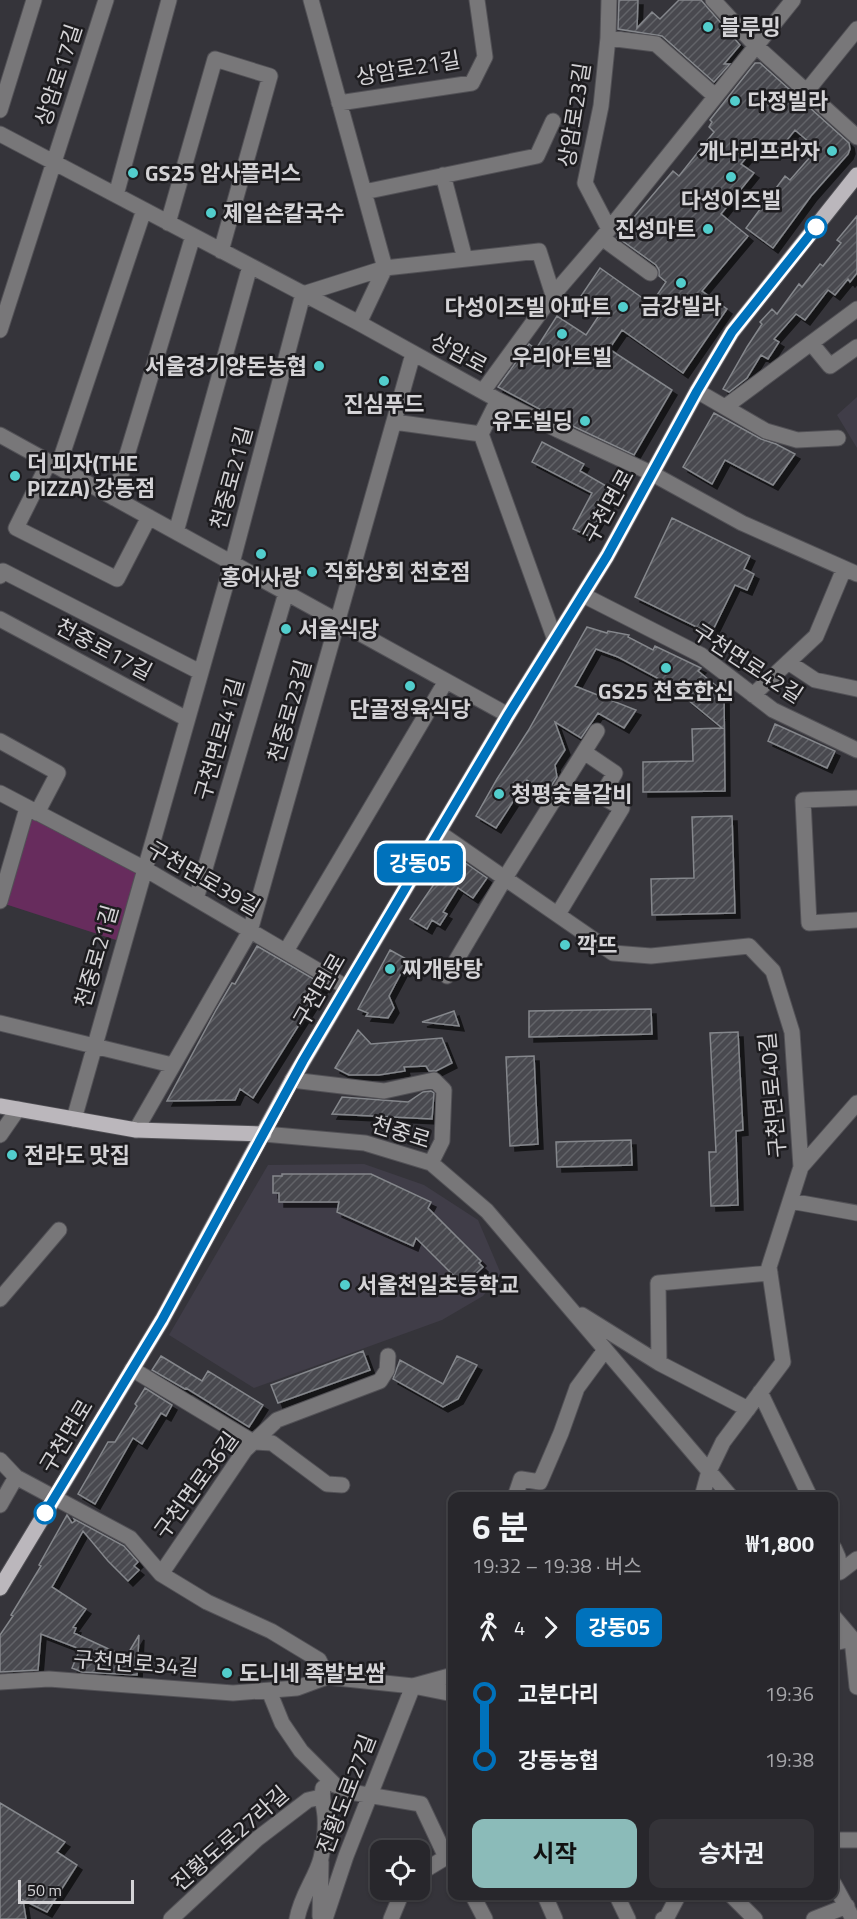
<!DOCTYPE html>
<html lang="ko">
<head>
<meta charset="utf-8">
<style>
  body { margin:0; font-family:"Titillium Web","Noto Sans KR",sans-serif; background:#343338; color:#f1f3f6; height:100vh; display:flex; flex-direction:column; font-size:22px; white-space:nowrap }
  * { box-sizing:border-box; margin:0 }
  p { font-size:20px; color:#a5a5a9 }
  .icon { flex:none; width:33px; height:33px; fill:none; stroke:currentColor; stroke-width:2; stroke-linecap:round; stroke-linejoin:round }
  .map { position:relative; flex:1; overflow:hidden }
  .details { position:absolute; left:448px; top:1492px; width:390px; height:408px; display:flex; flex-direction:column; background:#28272c; border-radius:12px; box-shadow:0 2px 4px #0004,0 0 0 2px #444448 }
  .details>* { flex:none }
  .badge { padding:0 12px; border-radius:9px; font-size:21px; line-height:39px }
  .tools { position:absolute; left:370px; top:1840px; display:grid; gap:12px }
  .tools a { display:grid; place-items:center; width:60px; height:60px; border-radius:12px; background:#28272c; box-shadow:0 2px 4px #0004,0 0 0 2px #444448; font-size:30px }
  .scale { position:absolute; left:18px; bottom:15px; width:116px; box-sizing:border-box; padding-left:6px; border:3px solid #d4d3d6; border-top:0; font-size:16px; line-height:21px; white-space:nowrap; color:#d4d3d6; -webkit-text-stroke:4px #1d1c1f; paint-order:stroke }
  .map>.badge { position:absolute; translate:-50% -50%; box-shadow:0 0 0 3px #fff }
  .legs { display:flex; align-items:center; gap:9px; height:66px; padding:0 24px; font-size:20px }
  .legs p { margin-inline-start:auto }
  .overview { display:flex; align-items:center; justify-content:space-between; height:102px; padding:0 24px }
  h1 { font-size:33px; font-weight:700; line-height:45px }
  .cta { display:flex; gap:12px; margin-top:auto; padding:12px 24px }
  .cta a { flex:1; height:69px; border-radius:12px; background:#8bbbb9; color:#111; font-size:24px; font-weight:700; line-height:69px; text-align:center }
  .cta a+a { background:#343338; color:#f1f3f6 }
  ul { padding:0 24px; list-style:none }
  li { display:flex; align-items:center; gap:21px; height:66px; font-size:22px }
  li i { display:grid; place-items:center; width:9px; height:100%; margin:0 8px; background:currentColor }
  li i::after { content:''; width:15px; height:15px; margin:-8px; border:4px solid; border-radius:50%; background:#28272c }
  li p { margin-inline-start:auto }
  li:first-child i { background:linear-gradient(#0000 50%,currentColor 0) }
  li:last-child i { background:linear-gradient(currentColor 50%,#0000 0) }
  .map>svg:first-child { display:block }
  .built { fill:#403d48 }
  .green { fill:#672c5d }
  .building { fill:url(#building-hatch); stroke:#85878c; stroke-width:1.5; filter:url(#shadow) }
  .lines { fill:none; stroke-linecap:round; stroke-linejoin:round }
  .minor-casing { stroke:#525156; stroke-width:17 }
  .major-casing { stroke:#525156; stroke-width:17 }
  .minor { stroke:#787779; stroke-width:15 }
  .major { stroke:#bbb7bc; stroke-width:15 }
  .line-1-casing { stroke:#fff; stroke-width:14 }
  .line-1 { stroke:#0072bc; stroke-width:9 }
  .poi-dot { fill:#52cdcc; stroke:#1d1c1f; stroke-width:2 }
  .stop-1-dot { fill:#fff; stroke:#0072bc; stroke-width:3 }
  .labels { text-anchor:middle; stroke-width:5; stroke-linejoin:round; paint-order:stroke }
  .poi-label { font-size:22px; font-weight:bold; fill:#d4d3d6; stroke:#1d1c1f; text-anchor:start }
  .street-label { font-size:22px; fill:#d4d3d6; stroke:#1d1c1f }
</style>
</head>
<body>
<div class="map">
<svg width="857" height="1919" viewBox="0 0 857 1919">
  <defs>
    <pattern id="building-hatch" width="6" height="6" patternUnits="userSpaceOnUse" patternTransform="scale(1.5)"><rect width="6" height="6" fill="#484a4f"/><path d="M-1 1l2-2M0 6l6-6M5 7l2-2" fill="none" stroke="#626368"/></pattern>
    <filter id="shadow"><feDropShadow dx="5" dy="5" stdDeviation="0" flood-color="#0009"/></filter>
  </defs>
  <rect width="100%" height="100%" fill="#35343a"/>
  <!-- built -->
  <path class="built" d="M 857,397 L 857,448 L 837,415 Z
    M 364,1164 L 424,1185 L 478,1220 L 501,1274 L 483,1296 L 442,1320 L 254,1388 L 169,1335 L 268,1165 Z"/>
  <!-- green -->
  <path class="green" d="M 31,818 L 137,872 L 116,940 L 5,904 Z"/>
  <!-- building -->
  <path class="building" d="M 619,0 L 638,0 L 637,28 L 652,12 L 660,19 L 679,0 L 701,0 L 740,45 L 724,64 L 730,64 L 714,82 L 662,36 L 618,29 Z
    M 755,63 L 760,63 L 849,143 L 850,149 L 848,154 L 811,196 L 773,248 L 746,228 L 785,176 L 790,180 L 817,149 L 795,130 L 775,155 L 759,142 L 741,164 L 754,173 L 721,214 L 748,236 L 702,291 L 727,309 L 683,373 L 622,330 L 609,349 L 672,390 L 634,455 L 562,421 L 498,387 L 529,344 L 536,349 L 557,316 L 586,335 L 600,314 L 579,299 L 600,268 L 651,304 L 666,282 L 659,276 L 659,270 L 656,265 L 617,237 L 673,171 L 679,176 L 714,132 L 709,127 L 712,122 L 710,120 Z
    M 857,216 L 857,273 L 850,282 L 848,279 L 835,295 L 828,290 L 805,320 L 796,314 L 774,339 L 779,342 L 768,359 L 761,355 L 747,378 L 729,392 L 723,389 L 747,347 L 762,324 L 760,322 L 772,309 L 777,314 L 799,284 L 802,287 L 820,264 L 823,266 L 841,243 L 837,240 Z
    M 714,413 L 761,439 L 776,444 L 795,454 L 773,485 L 725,460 L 712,484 L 683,467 Z
    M 542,442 L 584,464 L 580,471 L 615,491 L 589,536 L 573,529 L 592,493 L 532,462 Z
    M 672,518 L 750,556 L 744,569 L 754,574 L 747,590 L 735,585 L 711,634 L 635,597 Z
    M 587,627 L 607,633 L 608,631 L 629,635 L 628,637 L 653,650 L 655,646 L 701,668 L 698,671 L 724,692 L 725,791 L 643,792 L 643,762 L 693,761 L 692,729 L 722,728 L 688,700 L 691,696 L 618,657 L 596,649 L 575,686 L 636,710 L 624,728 L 598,713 L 581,738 L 555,722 L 565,750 L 555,765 L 557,777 L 546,794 L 527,780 L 496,828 L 476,816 L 497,779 L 528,731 Z
    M 775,724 L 835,751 L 827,768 L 768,741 Z
    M 732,816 L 735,913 L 652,915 L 651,879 L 694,878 L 692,817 Z
    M 454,855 L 487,878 L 473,898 L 458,888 L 443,912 L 447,914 L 440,925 L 432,920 L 427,929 L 410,919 Z
    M 257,946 L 324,985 L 253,1098 L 240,1089 L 235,1100 L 167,1101 L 216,1010 L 232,983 L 235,984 Z
    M 390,950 L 408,960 L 389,996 L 394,1008 L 388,1018 L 366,1016 L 368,1013 L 358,1009 Z
    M 651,1009 L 652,1034 L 529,1037 L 529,1011 Z
    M 454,1011 L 459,1026 L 422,1022 Z
    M 358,1030 L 371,1044 L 442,1038 L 452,1063 L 436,1071 L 429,1071 L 426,1066 L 404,1067 L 405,1071 L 379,1075 L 349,1075 L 335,1068 Z
    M 738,1032 L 743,1130 L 736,1131 L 738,1205 L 711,1206 L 709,1152 L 716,1152 L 710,1033 Z
    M 534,1056 L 538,1144 L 510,1146 L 506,1057 Z
    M 431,1091 L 434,1093 L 432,1119 L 332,1114 L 342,1097 L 408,1102 L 423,1092 Z
    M 631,1140 L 632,1165 L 557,1167 L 556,1142 Z
    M 282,1174 L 371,1174 L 431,1202 L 428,1208 L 481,1261 L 479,1263 L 483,1267 L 470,1279 L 467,1276 L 460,1282 L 416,1238 L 413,1246 L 337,1212 L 339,1202 L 279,1202 L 279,1193 L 273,1193 L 273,1176 L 282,1176 Z
    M 363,1351 L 370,1370 L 278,1403 L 271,1385 Z
    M 161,1356 L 202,1381 L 208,1371 L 263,1405 L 249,1427 L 186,1388 L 185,1389 L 152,1370 Z
    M 457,1356 L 477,1365 L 458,1399 L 443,1407 L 393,1379 L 400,1360 L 443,1384 Z
    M 145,1388 L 172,1405 L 166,1416 L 161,1413 L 142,1444 L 133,1438 L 95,1504 L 78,1494 L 108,1442 L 115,1442 L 137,1406 L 135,1404 Z
    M 67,1515 L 72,1523 L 75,1521 L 74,1519 L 124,1546 L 138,1562 L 134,1566 L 139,1570 L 128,1581 L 108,1561 L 83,1531 L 52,1587 L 86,1609 L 73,1627 L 76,1628 L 74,1633 L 126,1657 L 139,1635 L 137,1675 L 82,1672 L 72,1668 L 80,1649 L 41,1634 L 38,1670 L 0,1672 L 0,1635 L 13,1616 L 11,1615 L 41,1566 L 39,1565 Z
    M 0,1803 L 65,1842 L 57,1852 L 77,1865 L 47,1912 L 23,1900 L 26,1919 L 0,1919 Z"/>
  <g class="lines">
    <defs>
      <path id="minor" d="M 311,0 L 385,268 L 359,323
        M 609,0 L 608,38 L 601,106 L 585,183 L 609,229
        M 713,0 L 756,46 L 857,137
        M 608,38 L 656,44 L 715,96
        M 806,92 L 857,29
        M 339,103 L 472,83 L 485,57 L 477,0
        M 0,110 L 34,0
        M 0,134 L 359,323 L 498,400 L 558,430 L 651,473 L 742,523 L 857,574
        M 443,175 L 465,259
        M 364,192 L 537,156 L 553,121
        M 116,195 L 169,0
        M 168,223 L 215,59 L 270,76 L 221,251
        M 602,238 L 650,273
        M 0,330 L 106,0
        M 811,343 L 830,366 L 857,347
        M 483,391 L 553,295 L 602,238 L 793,0
        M 697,391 L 766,431 L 797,440 L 838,438
        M 498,400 L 481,434 L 555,640
        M 725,407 L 857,309
        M 394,422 L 481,434
        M 0,435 L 508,715
        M 49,462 L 16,528 L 117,579 L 149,517
        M 58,467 L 144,210
        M 114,498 L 193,236
        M 176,532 L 250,266
        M 0,576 L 3,571 L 200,672
        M 583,595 L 701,655 L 773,710 L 857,750
        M 0,619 L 187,719
        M 788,662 L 815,680 L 857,689
        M 753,695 L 816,636 L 844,569
        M 0,741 L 58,773 L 37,813
        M 0,793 L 145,869 L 346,987
        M 857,798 L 803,800 L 809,923 L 857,920
        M 438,832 L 613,953 L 651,956 L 749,946 L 773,971 L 792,1032 L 801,1167
        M 196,899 L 286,593
        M 0,901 L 27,808
        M 558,914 L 622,808 L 601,796 L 615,773 L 584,752
        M 286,951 L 446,681
        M 447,976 L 505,878 L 597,731
        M 0,1023 L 172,1065
        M 292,1080 L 384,1091 L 434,1080 L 444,1090 L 442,1141 L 431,1163
        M 74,1119 L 232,563 L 303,294 L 385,268 L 539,251 L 553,295
        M 136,1130 L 250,931 L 413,354
        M 264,1134 L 365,1143 L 431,1163 L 487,1211 L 731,1497
        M 0,1135 L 18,1109
        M 790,1201 L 857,1213
        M 0,1299 L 59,1230
        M 582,1315 L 659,1363 L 748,1409
        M 659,1363 L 658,1283 L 770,1273
        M 132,1369 L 253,1442 L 272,1443 L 327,1484 L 342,1485
        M 760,1392 L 810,1497
        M 0,1460 L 16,1477 L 130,1538 L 161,1574 L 207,1602 L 271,1631 L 319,1660 L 327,1677
        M 515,1497 L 521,1479 L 540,1482 L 561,1433 L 577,1388 L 605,1350
        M 702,1497 L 709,1471 L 723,1442 L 783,1362 L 769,1267 L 801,1167 L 857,1103
        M 0,1505 L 16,1477
        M 834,1548 L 838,1557 L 840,1572
        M 834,1573 L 840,1572 L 857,1559
        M 161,1574 L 245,1450 L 277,1420 L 380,1381 L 387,1370 L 388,1356
        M 834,1617 L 857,1644
        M 834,1643 L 852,1639 L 857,1687
        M 0,1682 L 49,1679 L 233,1693 L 297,1688 L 327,1677 L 413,1686 L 453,1675
        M 269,1691 L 282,1723 L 301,1751 L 335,1785 L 356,1793 L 421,1804 L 446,1857
        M 834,1840 L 857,1840
        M 420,1873 L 453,1853
        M 834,1884 L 853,1919
        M 473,1896 L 485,1919
        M 545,1896 L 555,1919
        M 617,1896 L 628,1919
        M 732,1896 L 755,1919
        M 320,1916 L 321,1862
        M 171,1919 L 257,1839 L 308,1800 L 321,1797
        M 297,1919 C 301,1895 316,1878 321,1858 C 324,1845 326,1829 325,1816 C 324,1805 321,1798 323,1788
        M 325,1919 L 346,1856 L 413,1686 L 453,1694
        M 391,1919 L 403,1890
        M 663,1919 L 667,1917 L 678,1896
        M 814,1919 L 847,1906"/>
      <path id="major" d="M 0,1106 L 136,1130 L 264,1134
        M 0,1588 L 162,1320 L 292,1080 L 508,715 L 607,556 L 697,391 L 732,332 L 857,175"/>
    </defs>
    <!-- minor casing -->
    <use href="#minor" class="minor-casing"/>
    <!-- major casing -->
    <use href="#major" class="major-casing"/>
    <!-- minor -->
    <use href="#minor" class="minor"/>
    <!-- major -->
    <use href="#major" class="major"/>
  </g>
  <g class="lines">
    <defs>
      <path id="line-1" d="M 45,1513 L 162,1320 L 303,1061 L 508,715 L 607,556 L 697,391 L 732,332 L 816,227"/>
    </defs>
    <!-- line-1 casing -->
    <use href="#line-1" class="line-1-casing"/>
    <!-- line-1 -->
    <use href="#line-1" class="line-1"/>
  </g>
  <!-- markers -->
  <g class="poi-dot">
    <circle cx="708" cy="27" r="6"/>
    <circle cx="735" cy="101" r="6"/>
    <circle cx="832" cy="151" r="6"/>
    <circle cx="133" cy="173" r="6"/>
    <circle cx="731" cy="177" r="6"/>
    <circle cx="211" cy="213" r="6"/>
    <circle cx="708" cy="229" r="6"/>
    <circle cx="681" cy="283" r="6"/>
    <circle cx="623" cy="307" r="6"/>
    <circle cx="562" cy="334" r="6"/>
    <circle cx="319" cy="366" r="6"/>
    <circle cx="384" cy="381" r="6"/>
    <circle cx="585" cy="421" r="6"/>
    <circle cx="15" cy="476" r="6"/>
    <circle cx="261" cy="554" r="6"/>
    <circle cx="312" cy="572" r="6"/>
    <circle cx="286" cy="629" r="6"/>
    <circle cx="666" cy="668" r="6"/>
    <circle cx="410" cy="686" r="6"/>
    <circle cx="499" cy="794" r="6"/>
    <circle cx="565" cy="945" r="6"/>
    <circle cx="390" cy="969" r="6"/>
    <circle cx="12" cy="1155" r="6"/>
    <circle cx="345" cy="1285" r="6"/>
    <circle cx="227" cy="1673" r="6"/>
  </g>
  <g class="stop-1-dot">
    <circle cx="816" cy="227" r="10"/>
    <circle cx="45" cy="1513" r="10"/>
  </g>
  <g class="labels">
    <!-- poi labels -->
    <g class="poi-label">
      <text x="720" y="35">블루밍</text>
      <text x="747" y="109">다정빌라</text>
      <text x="820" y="159" text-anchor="end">개나리프라자</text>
      <text x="145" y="181">GS25 암사플러스</text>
      <text x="731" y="208" text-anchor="middle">다성이즈빌</text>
      <text x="223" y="221">제일손칼국수</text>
      <text x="696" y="237" text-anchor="end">진성마트</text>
      <text x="681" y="314" text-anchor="middle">금강빌라</text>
      <text x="611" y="315" text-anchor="end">다성이즈빌 아파트</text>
      <text x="562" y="365" text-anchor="middle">우리아트빌</text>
      <text x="307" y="374" text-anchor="end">서울경기양돈농협</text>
      <text x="384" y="412" text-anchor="middle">진심푸드</text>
      <text x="573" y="429" text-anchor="end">유도빌딩</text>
      <text x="27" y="471">더 피자(THE<tspan x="27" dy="25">PIZZA) 강동점</tspan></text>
      <text x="324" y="580">직화상회 천호점</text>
      <text x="261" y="585" text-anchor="middle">홍어사랑</text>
      <text x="298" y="637">서울식당</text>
      <text x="666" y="699" text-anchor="middle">GS25 천호한신</text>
      <text x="410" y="717" text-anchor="middle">단골정육식당</text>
      <text x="511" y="802">청평숯불갈비</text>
      <text x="577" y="953">깍뜨</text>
      <text x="402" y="977">찌개탕탕</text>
      <text x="24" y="1163">전라도 맛집</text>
      <text x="357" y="1293">서울천일초등학교</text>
      <text x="239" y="1681">도니네 족발보쌈</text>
    </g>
    <!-- street labels -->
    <g class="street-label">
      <text transform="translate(408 68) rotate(-10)" y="8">상암로21길</text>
      <text transform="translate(58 75) rotate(-72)" y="8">상암로17길</text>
      <text transform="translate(574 115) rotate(-81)" y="8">상암로23길</text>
      <text transform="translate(459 353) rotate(28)" y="8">상암로</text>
      <text transform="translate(231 478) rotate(-75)" y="8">천중로21길</text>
      <text transform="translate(608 506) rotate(-61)" y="8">구천면로</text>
      <text transform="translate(104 649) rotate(28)" y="8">천중로17길</text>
      <text transform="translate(748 663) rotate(33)" y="8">구천면로42길</text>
      <text transform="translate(289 711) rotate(-74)" y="8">천중로23길</text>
      <text transform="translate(219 739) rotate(-74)" y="8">구천면로41길</text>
      <text transform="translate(204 878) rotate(30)" y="8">구천면로39길</text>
      <text transform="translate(96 956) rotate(-74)" y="8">천중로21길</text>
      <text transform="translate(319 990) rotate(-60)" y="8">구천면로</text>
      <text transform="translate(772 1095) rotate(-95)" y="8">구천면로40길</text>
      <text transform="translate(401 1132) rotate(17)" y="8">천중로</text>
      <text transform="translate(66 1436) rotate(-59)" y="8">구천면로</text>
      <text transform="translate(196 1485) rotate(-54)" y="8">구천면로36길</text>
      <text transform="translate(136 1663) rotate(4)" y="8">구천면로34길</text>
      <text transform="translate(346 1794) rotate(-69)" y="8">진황도로27길</text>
      <text transform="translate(230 1838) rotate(-41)" y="8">진황도로27라길</text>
    </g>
  </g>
</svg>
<div class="tools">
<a><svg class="icon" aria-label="locate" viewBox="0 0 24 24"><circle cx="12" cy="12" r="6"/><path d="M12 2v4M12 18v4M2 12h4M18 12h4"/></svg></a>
</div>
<div class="scale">50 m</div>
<b class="badge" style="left:420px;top:863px;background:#0072bc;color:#fff">강동05</b>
<section class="details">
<div class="overview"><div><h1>6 분</h1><p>19:32 – 19:38 · 버스</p></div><b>₩1,800</b></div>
<div class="legs"><svg class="icon" aria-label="walk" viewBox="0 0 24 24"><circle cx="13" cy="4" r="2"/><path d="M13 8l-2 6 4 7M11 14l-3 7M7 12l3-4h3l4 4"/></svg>4<svg class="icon" aria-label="forward" viewBox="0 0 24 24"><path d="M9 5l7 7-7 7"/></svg><b class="badge" style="background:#0072bc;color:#fff">강동05</b></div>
<ul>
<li><i style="color:#0072bc"></i><b>고분다리</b><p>19:36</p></li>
<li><i style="color:#0072bc"></i><b>강동농협</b><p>19:38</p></li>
</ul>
<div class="cta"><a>시작</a><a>승차권</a></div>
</section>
</div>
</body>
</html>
